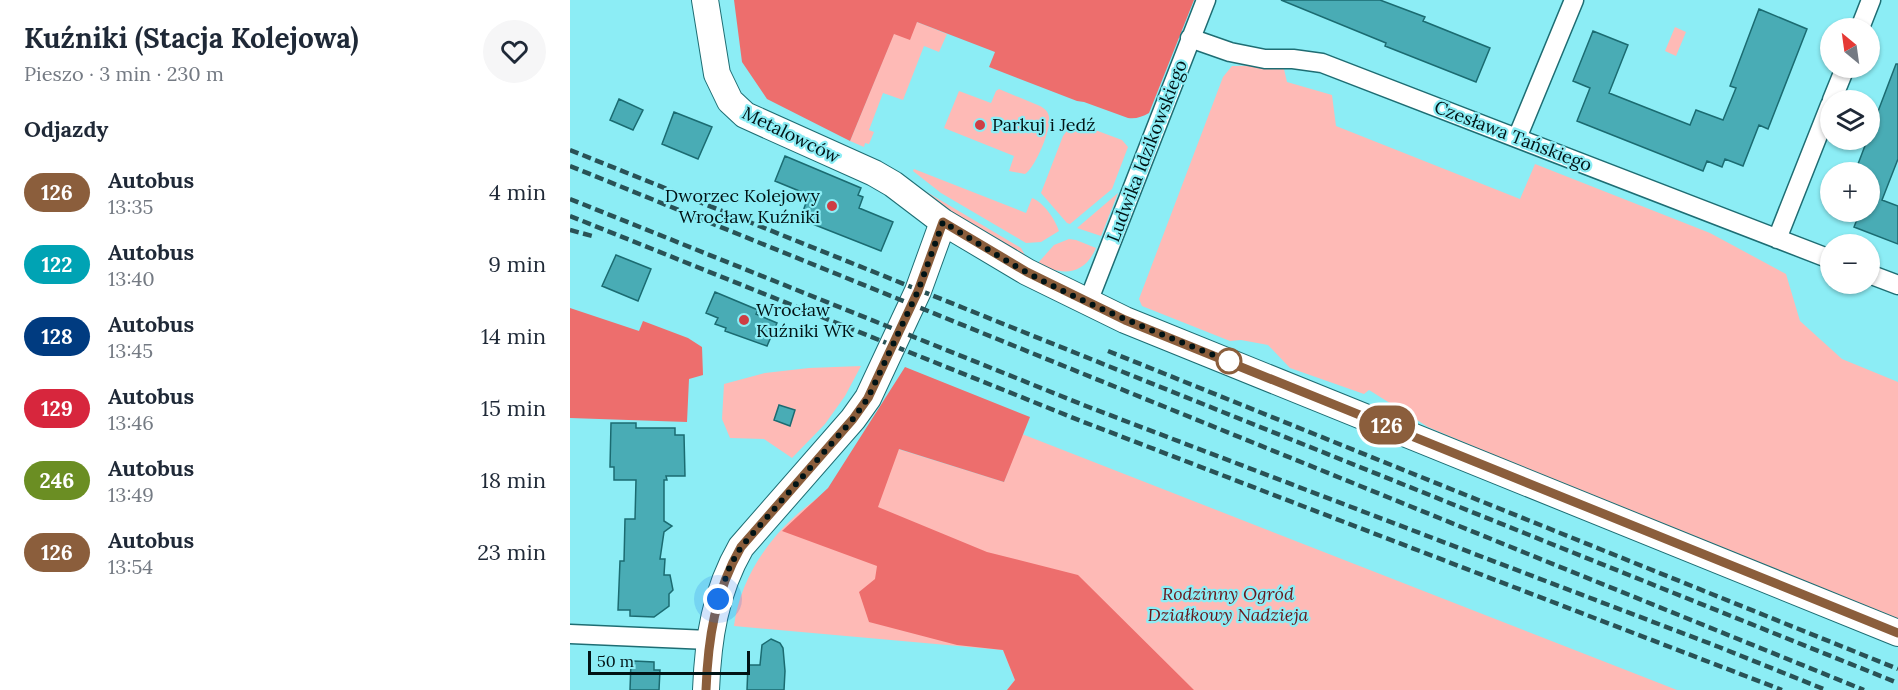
<!DOCTYPE html>
<html lang="pl">
<head>
<meta charset="utf-8">
<style>
  body { margin:0; font-family:Lora,serif; background:#f6f6f7; color:#1f2937; height:100vh; display:flex; flex-direction:column; font-size:22px; white-space:nowrap }
  * { box-sizing:border-box; margin:0 }
  p { font-size:20px; color:#747a83 }
  .icon { flex:none; width:33px; height:33px; fill:none; stroke:currentColor; stroke-width:2; stroke-linecap:round; stroke-linejoin:round }
  .map { position:relative; flex:1; overflow:hidden }
  .side { display:flex; flex-direction:column; background:#fff; width:570px }
  .side>* { flex:none }
  .badge { padding:0 12px; border-radius:20px; font-size:21px; line-height:39px }
  .needle { width:39px; rotate:331deg }
  .tools { position:absolute; left:1250px; top:18px; display:grid; gap:12px }
  .tools a { display:grid; place-items:center; width:60px; height:60px; border-radius:50%; background:#fff; box-shadow:0 2px 4px #0004; font-size:30px }
  .scale { position:absolute; left:18px; bottom:15px; width:162px; box-sizing:border-box; padding-left:6px; border:3px solid #011315; border-top:0; font-size:16px; line-height:21px; white-space:nowrap; color:#011315; -webkit-text-stroke:4px #8cedf5; paint-order:stroke }
  .you { position:absolute; width:30px; height:30px; margin:-15px; border:4px solid #fff; border-radius:50%; background:#1a73e8; box-shadow:0 0 0 9px #1a73e833 }
  .map>.badge { position:absolute; translate:-50% -50%; box-shadow:0 0 0 3px #fff }
  h2 { padding:0 24px; font-size:22px; line-height:54px }
  .round { display:grid; place-items:center; flex:none; width:63px; height:63px; border-radius:32px; background:#f6f6f7 }
  .head { display:flex; align-items:center; justify-content:space-between; height:102px; padding:0 24px }
  h1 { font-size:28px; font-weight:700; line-height:45px }
  ul { padding:0; list-style:none }
  li { display:flex; align-items:center; gap:18px; height:72px; padding:0 24px }
  li div { flex:1 }
  li b { display:block; font-size:22px }
  li em { font-style:normal }
  li .badge { min-width:66px; font-weight:700; text-align:center }
  main { display:flex; flex:1; min-height:0 }
  .map>svg:first-child { display:block }
  .green { fill:#febab6 }
  .forest { fill:#ed6e6d }
  .building { fill:#49acb5; stroke:#1b6b71; stroke-width:1.5 }
  .lines { fill:none; stroke-linecap:round; stroke-linejoin:round }
  .street-casing { stroke:#1e6d73; stroke-width:21 }
  .secondary-casing { stroke:#1e6d73; stroke-width:28 }
  .street { stroke:#fff; stroke-width:18 }
  .secondary { stroke:#fff; stroke-width:26 }
  .rail { stroke:#295256; stroke-width:4.5; stroke-dasharray:9 4.5; stroke-linecap:butt }
  .line-casing { stroke:#fff; stroke-width:14 }
  .line { stroke:#8b5e3c; stroke-width:9 }
  .walk { stroke:#011315; stroke-width:6; stroke-dasharray:0 10.8 }
  .poi-dot { fill:#ce3e44; stroke:#8cedf5; stroke-width:2 }
  .stop-dot { fill:#fff; stroke:#8b5e3c; stroke-width:3 }
  .labels { text-anchor:middle; stroke-width:4.5; stroke-linejoin:round; paint-order:stroke }
  .poi-label { font-size:18px; fill:#011315; stroke:#8cedf5; text-anchor:start }
  .street-label { font-size:18px; fill:#011315; stroke:#8cedf5 }
  .park-label { font-size:18px; font-style:italic; fill:#67171b; stroke:#8cedf5 }
</style>
</head>
<body>
<main>
<section class="side">
<div class="head"><div><h1>Kuźniki (Stacja Kolejowa)</h1><p>Pieszo · 3 min · 230 m</p></div><a class="round"><svg class="icon" aria-label="heart" viewBox="0 0 24 24"><path d="M12 20l-8-8c-3-5 5-10 8-4 3-6 11-1 8 4z"/></svg></a></div>
<h2>Odjazdy</h2>
<ul>
<li><span class="badge" style="background:#8b5e3c;color:#fff">126</span><div><b>Autobus</b><p>13:35</p></div><em>4 min</em></li>
<li><span class="badge" style="background:#00a3b4;color:#fff">122</span><div><b>Autobus</b><p>13:40</p></div><em>9 min</em></li>
<li><span class="badge" style="background:#003b80;color:#fff">128</span><div><b>Autobus</b><p>13:45</p></div><em>14 min</em></li>
<li><span class="badge" style="background:#d7263d;color:#fff">129</span><div><b>Autobus</b><p>13:46</p></div><em>15 min</em></li>
<li><span class="badge" style="background:#6b8e23;color:#fff">246</span><div><b>Autobus</b><p>13:49</p></div><em>18 min</em></li>
<li><span class="badge" style="background:#8b5e3c;color:#fff">126</span><div><b>Autobus</b><p>13:54</p></div><em>23 min</em></li>
</ul>
</section>
<div class="map">
<svg width="1328" height="690" viewBox="0 0 1328 690">
  <rect width="100%" height="100%" fill="#8cedf5"/>
  <!-- green -->
  <path class="green" d="M 347,22 L 377,34 L 369,52 L 354,46 L 333,100 L 313,93 L 299,130 L 304,132 L 299,144 L 295,143 L 294,147 L 280,141 L 324,33 Z
    M 1105,27 L 1116,32 L 1106,56 L 1095,51 Z
    M 713,65 L 717,82 L 762,95 L 766,126 L 950,199 L 965,164 L 1140,233 L 1216,274 L 1230,321 L 1272,359 L 1328,382 L 1328,619 L 1039,504 L 858,427 L 799,390 L 794,394 L 720,368 L 698,345 L 671,340 L 660,341 L 572,306 L 569,299 L 653,77 L 662,66 Z
    M 429,89 L 470,106 C 475,109 478,111 479,117 C 482,128 465,168 455,174 L 439,171 L 444,156 L 374,128 L 389,91 L 421,103 L 426,91 Z
    M 509,124 L 552,140 L 558,147 L 542,189 L 500,224 L 497,223 L 471,193 L 493,136 L 499,128 Z
    M 344,169 L 456,213 L 462,198 C 474,203 485,219 489,231 L 471,242 L 456,243 L 371,193 L 343,171 Z
    M 355,191 L 451,248 L 456,257 L 368,205 Z
    M 548,193 L 531,236 L 507,228 Z
    M 499,239 L 506,240 L 526,248 C 514,276 491,276 468,263 L 484,245 Z
    M 291,366 L 275,396 L 255,424 L 222,458 L 194,439 L 160,438 L 152,419 L 154,384 L 195,373 L 239,368 Z
    M 452,434 L 1107,690 L 437,690 L 445,680 L 433,650 L 164,626 C 170,577 202,532 241,503 C 269,483 300,466 328,449 L 434,482 Z"/>
  <!-- forest -->
  <path class="forest" d="M 164,0 L 624,0 L 579,113 C 572,117 566,119 558,118 L 514,102 L 507,101 L 419,67 L 425,52 L 347,22 L 340,40 L 324,34 L 280,141 L 197,99 L 172,62 Z
    M 0,308 L 69,331 L 73,321 L 118,338 L 132,347 L 133,375 L 119,379 L 117,422 L 0,418 Z
    M 335,367 L 460,417 L 434,482 L 329,449 L 308,507 L 417,552 L 508,575 L 624,690 L 437,690 L 445,680 L 433,650 L 387,645 L 299,622 L 289,592 L 305,579 L 307,566 L 212,531 L 258,488 Z"/>
  <!-- building -->
  <path class="building" d="M 711,0 L 810,0 L 855,17 L 853,21 L 920,48 L 906,82 L 815,46 L 816,43 Z
    M 1189,9 L 1237,29 L 1198,129 L 1189,125 L 1173,166 L 1155,159 L 1152,167 L 1137,161 L 1133,171 L 1007,121 L 1020,88 L 1003,81 L 1023,31 L 1058,45 L 1039,93 L 1120,125 L 1126,110 L 1153,120 L 1166,88 L 1160,86 Z
    M 1326,64 L 1328,64 L 1328,159 L 1312,200 L 1328,206 L 1328,244 L 1284,227 L 1290,212 L 1299,212 L 1299,172 L 1285,172 Z
    M 49,99 L 73,110 L 63,130 L 40,120 Z
    M 104,112 L 142,127 L 128,159 L 92,144 Z
    M 215,156 L 291,188 L 288,195 L 293,197 L 289,208 L 323,222 L 311,251 L 230,219 L 239,195 L 205,181 Z
    M 46,255 L 81,269 L 68,301 L 32,286 Z
    M 145,292 L 188,310 L 186,314 L 207,323 L 197,346 L 155,331 L 156,328 L 145,324 L 148,318 L 136,313 Z
    M 209,405 L 225,410 L 220,426 L 204,420 Z
    M 41,423 L 66,423 L 66,428 L 105,428 L 105,435 L 114,435 L 115,476 L 96,476 L 97,480 L 94,480 L 94,521 L 102,526 L 94,532 L 90,559 L 95,559 L 94,575 L 100,575 L 103,590 L 99,594 L 99,606 L 84,617 L 60,616 L 60,610 L 48,610 L 50,561 L 54,561 L 55,519 L 65,519 L 66,480 L 44,480 L 44,467 L 40,467 Z
    M 201,639 L 210,643 L 213,648 L 215,671 L 214,690 L 177,690 L 178,665 L 190,665 L 192,645 Z
    M 64,661 L 84,662 L 84,670 L 90,670 L 89,690 L 60,690 L 61,662 Z"/>
  <g class="lines">
    <defs>
      <path id="street" d="M 1290,28 L 1301,0
        M 620,38 L 660,52 L 695,59 L 723,59 L 752,63 L 1260,259
        M 1262,100 L 1275,68
        M 947,138 L 1004,0
        M 1207,239 L 1260,105
        M 1299,274 L 1328,285
        M 518,302 L 636,0
        M 0,634 L 139,640"/>
      <path id="secondary" d="M 135,0 L 147,74 L 160,101 L 175,115 L 304,173 L 323,184 L 373,222 L 457,272 L 555,320 L 1328,633
        M 136,690 C 138,639 145,592 171,547 L 283,419 L 298,398 L 348,291 L 373,222"/>
    </defs>
    <!-- street casing -->
    <use href="#street" class="street-casing"/>
    <!-- secondary casing -->
    <use href="#secondary" class="secondary-casing"/>
    <!-- street -->
    <use href="#street" class="street"/>
    <!-- secondary -->
    <use href="#secondary" class="secondary"/>
    <!-- rail -->
    <path class="rail" d="M 0,150 L 1328,683
      M 0,166 L 1294,690
      M 0,199 L 516,406 L 1149,647 L 1256,690
      M 0,216 L 511,421 L 1212,690
      M 0,230 L 26,237
      M 538,351 L 1328,669"/>
  </g>
  <g class="lines">
    <defs>
      <path id="line" d="M 136,690 C 138,639 145,592 171,547 L 283,419 L 298,398 L 348,291 L 373,222 L 457,272 L 555,320 L 1328,633"/>
    </defs>
    <!-- line casing -->
    <use href="#line" class="line-casing"/>
    <!-- line -->
    <use href="#line" class="line"/>
    <!-- walk -->
    <path class="walk" d="M 148,599 L 160,566 L 171,547 L 283,419 L 298,398 L 348,291 L 373,222 C 401,239 428,256 456,272 C 521,307 590,334 659,361"/>
  </g>
  <!-- markers -->
  <g class="poi-dot">
    <circle cx="410" cy="125" r="6"/>
    <circle cx="262" cy="206" r="6"/>
    <circle cx="174" cy="320" r="6"/>
  </g>
  <circle class="stop-dot" cx="659" cy="361" r="12"/>
  <g class="labels">
    <!-- poi labels -->
    <g class="poi-label">
      <text x="422" y="131">Parkuj i Jedź</text>
      <text x="250" y="202" text-anchor="end">Dworzec Kolejowy<tspan x="250" dy="21">Wrocław Kuźniki</tspan></text>
      <text x="186" y="316">Wrocław<tspan x="186" dy="21">Kuźniki WK</tspan></text>
    </g>
    <!-- street labels -->
    <g class="street-label">
      <text transform="translate(221 135) rotate(26)" y="6">Metalowców</text>
      <text transform="translate(943 136) rotate(21)" y="6">Czesława Tańskiego</text>
      <text transform="translate(577 151) rotate(-69)" y="6">Ludwika Idzikowskiego</text>
    </g>
    <!-- park labels -->
    <g class="park-label">
      <text x="658" y="600">Rodzinny Ogród<tspan x="658" dy="21">Działkowy Nadzieja</tspan></text>
    </g>
  </g>
</svg>
<div class="tools">
<a><svg class="needle" viewBox="-14 -14 28 28"><path d="M0-13l5 13h-10z" fill="#e53935"/><path d="M0 13l5-13h-10z" fill="#747a83"/></svg></a>
<a><svg class="icon" aria-label="layers" viewBox="0 0 24 24"><path d="M12 4l9 5-9 5-9-5zM3 14l9 5 9-5"/></svg></a>
<a>+</a>
<a>−</a>
</div>
<div class="scale">50 m</div>
<div class="you" style="left:148px;top:599px"></div>
<b class="badge" style="left:817px;top:425px;background:#8b5e3c;color:#fff">126</b>
</div>
</main>
</body>
</html>
